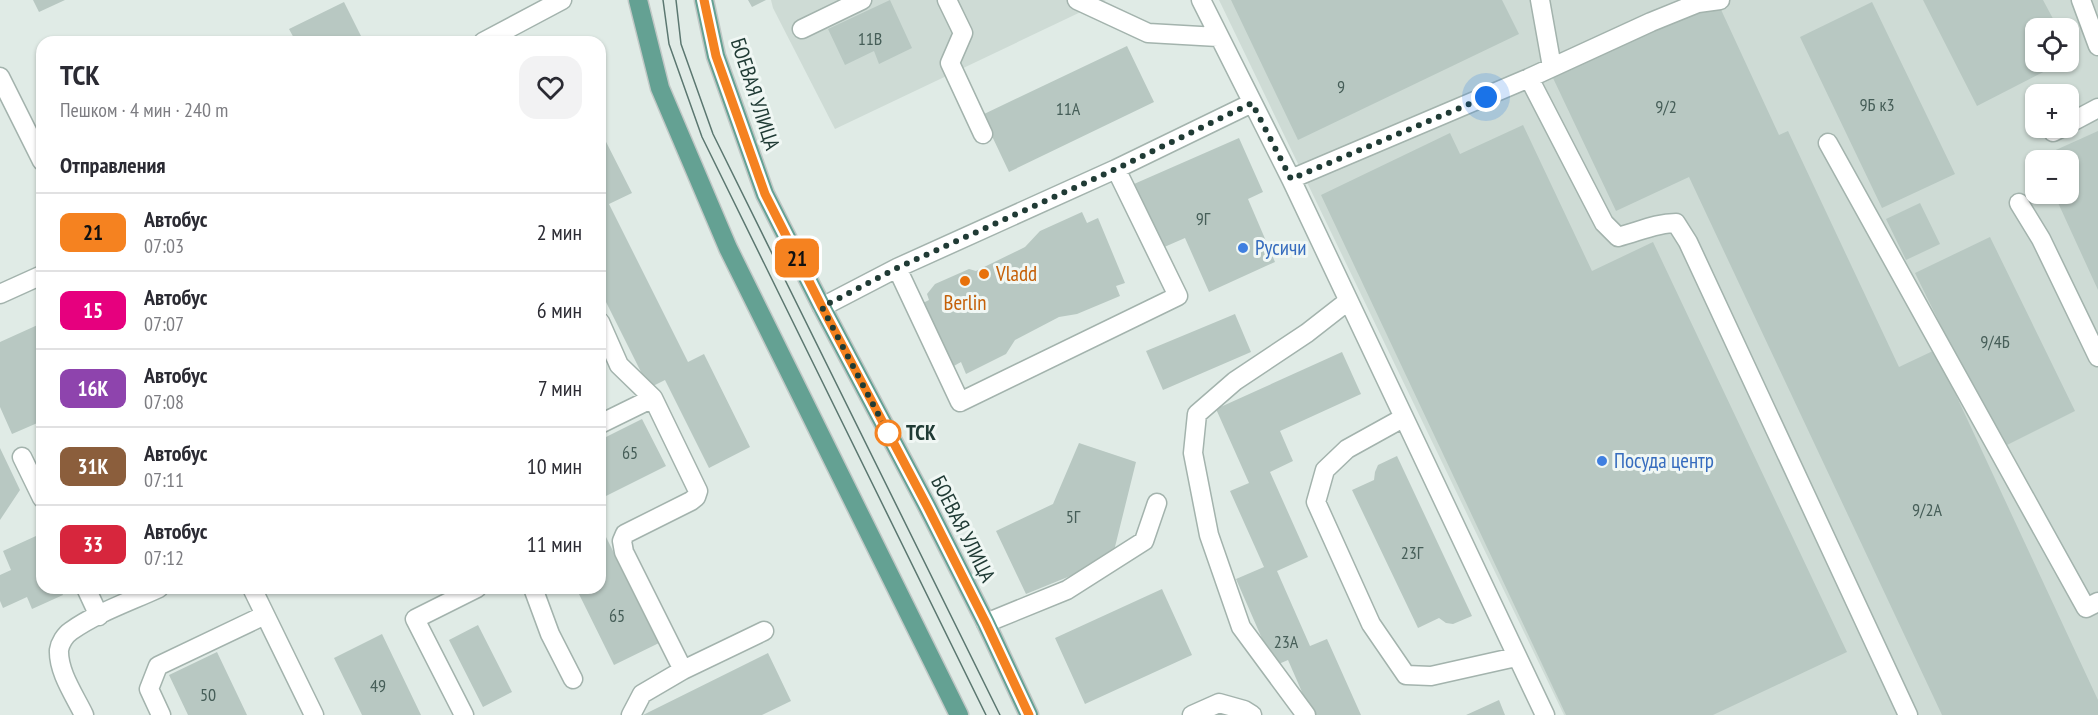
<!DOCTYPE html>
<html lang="ru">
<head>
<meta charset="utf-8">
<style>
  body { margin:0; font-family:"PT Sans Narrow",sans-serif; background:#f2f2f3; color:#2b2b33; height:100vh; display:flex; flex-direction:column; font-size:22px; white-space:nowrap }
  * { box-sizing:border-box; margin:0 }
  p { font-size:20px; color:#7c7c81 }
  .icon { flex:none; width:33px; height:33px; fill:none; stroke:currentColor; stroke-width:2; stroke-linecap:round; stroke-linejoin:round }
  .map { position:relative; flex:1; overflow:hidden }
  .drawer { position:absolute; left:36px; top:36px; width:570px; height:558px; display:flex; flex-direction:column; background:#fff; border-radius:18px; box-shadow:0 2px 4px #0004 }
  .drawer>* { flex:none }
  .badge { padding:0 12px; border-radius:9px; font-size:21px; line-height:39px }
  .tools { position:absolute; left:2025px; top:18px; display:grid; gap:12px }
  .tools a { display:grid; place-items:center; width:54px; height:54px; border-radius:12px; background:#fff; box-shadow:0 2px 4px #0004; font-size:30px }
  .you { position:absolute; width:30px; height:30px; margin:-15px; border:4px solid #fff; border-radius:50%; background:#1a73e8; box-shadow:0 0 0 9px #1a73e833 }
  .map>.badge { position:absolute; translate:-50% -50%; box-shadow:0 0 0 3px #fff }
  h2 { padding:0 24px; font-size:22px; line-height:54px }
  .round { display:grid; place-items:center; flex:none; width:63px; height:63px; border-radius:18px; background:#f2f2f3 }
  .head { display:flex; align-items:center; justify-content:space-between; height:102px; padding:0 24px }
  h1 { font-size:28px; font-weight:600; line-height:45px }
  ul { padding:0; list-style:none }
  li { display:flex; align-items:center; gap:18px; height:78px; padding:0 24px; border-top:2px solid #e1e1e2 }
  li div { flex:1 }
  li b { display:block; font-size:22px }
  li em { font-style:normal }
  li .badge { min-width:66px; font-weight:700; text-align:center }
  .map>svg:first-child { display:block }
  .built { fill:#cedbd5; fill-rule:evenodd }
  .building { fill:#b8c8c2 }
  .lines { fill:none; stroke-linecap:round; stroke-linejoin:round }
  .minor-casing { stroke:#a3b3ad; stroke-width:21 }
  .major-casing { stroke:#c1c8c6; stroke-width:21 }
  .minor { stroke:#fff; stroke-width:18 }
  .major { stroke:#64a193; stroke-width:18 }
  .tram { stroke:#5b7770; stroke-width:1.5 }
  .line-casing { stroke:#fff; stroke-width:14 }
  .line { stroke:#f58220; stroke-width:9 }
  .walk { stroke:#203b35; stroke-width:6; stroke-dasharray:0 10.8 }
  .shop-dot { fill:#3f7fe0; stroke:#f0f7f4; stroke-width:2 }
  .food-dot { fill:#e8710a; stroke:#f0f7f4; stroke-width:2 }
  .stop-dot { fill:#fff; stroke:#f58220; stroke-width:3 }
  .labels { text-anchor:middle; stroke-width:6; stroke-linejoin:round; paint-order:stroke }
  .number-label { font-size:18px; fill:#465e58 }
  .street-label { font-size:21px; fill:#203b35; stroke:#f0f7f4 }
  .shop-label { font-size:21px; fill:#366cbe; stroke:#f0f7f4; text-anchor:start }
  .food-label { font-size:21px; fill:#c56008; stroke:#f0f7f4; text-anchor:start }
  .stop-label { font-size:21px; font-weight:bold; fill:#203b35; stroke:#f0f7f4; text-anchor:start }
</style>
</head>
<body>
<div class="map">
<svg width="2098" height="715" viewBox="0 0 2098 715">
  <rect width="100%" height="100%" fill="#e0ebe6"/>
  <!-- built -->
  <path class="built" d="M 771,0 L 1106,0 L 835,129 L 773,8 Z
    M 1219,0 L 2098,0 L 2098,715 L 1564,715 ZM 2036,28 L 2068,28 L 2068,62 L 2036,62 ZM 2036,94 L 2068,94 L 2068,128 L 2036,128 ZM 2036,160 L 2068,160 L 2068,194 L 2036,194 Z"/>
  <!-- building -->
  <path class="building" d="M 33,0 L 65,0 L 39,12 Z
    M 748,0 L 766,0 L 752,7 Z
    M 890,0 L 912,48 L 879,64 L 874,51 L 845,65 L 828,29 Z
    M 1231,0 L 1502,0 L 1519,34 L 1298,140 Z
    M 1923,0 L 2043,0 L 2058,28 L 2036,28 L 2036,62 L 2063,62 L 1977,106 Z
    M 1717,1 L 1779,135 L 1788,131 L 1899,367 L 1935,350 L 2098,700 L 2098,715 L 1942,715 L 1689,177 L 1616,211 L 1553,78 Z
    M 344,2 L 364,42 L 296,42 L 289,29 Z
    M 1872,2 L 1955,174 L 1882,208 L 1800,37 Z
    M 1127,46 L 1154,102 L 1009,172 L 982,115 Z
    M 1523,125 L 1592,271 L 1653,242 L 1847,652 L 1713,715 L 1566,715 L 1321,195 L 1450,133 L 1460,154 Z
    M 600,130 L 632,193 L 609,204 L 688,362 L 704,354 L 750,447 L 709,468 L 665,380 L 649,388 L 600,290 Z
    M 2098,131 L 2098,290 L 2054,194 L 2068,194 L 2068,160 L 2039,160 L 2038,158 Z
    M 1239,138 L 1263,192 L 1248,199 L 1275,262 L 1209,292 L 1185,238 L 1162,248 L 1134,184 Z
    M 1920,203 L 1940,244 L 1906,260 L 1886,219 Z
    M 1082,212 L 1087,223 L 1098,218 L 1125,283 L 1116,286 L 1120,296 L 1077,314 L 1059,317 L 1015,340 L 1006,354 L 966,374 L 961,362 L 952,367 L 921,304 L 929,300 L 927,294 L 935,284 L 969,269 L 976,271 L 1025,247 L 1040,231 Z
    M 1990,237 L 2075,411 L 2001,448 L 1915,273 Z
    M 1235,314 L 1251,352 L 1163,390 L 1146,351 Z
    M 42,323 L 42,421 L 12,434 L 0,407 L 0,342 Z
    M 1342,352 L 1361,394 L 1280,431 L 1293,461 L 1270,472 L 1308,557 L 1277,571 L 1310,646 L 1327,639 L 1361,715 L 1312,715 L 1288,660 L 1274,666 L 1236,579 L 1264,567 L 1230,491 L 1249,483 L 1216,409 Z
    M 642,419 L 666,466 L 600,499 L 600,440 Z
    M 1079,443 L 1136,462 L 1112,559 L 1026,594 L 996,531 L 1053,504 Z
    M 0,448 L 20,490 L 0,520 Z
    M 1397,456 L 1472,616 L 1453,624 L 1446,623 L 1439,618 L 1418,628 L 1352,490 L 1374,480 L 1375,472 L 1378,465 Z
    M 600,525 L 659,643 L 614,665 L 576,588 L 600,588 Z
    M 36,536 L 42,548 L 42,588 L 60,588 L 63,595 L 32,609 L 27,597 L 3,608 L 0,601 L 0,575 L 11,570 L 3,551 Z
    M 1162,589 L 1192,655 L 1085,704 L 1055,638 Z
    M 478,625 L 512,692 L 483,707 L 449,640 Z
    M 382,634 L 421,715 L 362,715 L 334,658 Z
    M 217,652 L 247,715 L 188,715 L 169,675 Z
    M 768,653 L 791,701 L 762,715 L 643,715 Z
    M 1499,700 L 1505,715 L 1466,715 Z"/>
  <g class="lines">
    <defs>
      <path id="minor" d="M 947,0 L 963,33 L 950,63 L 983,134
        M 1077,0 L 1148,33 L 1218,37
        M 1201,0 L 1291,179 L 1545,715
        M 1540,0 L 1552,67
        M 2081,0 L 2098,46
        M 802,29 L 862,0
        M 483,42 L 562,0
        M 0,77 L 42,161
        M 1529,78 L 1651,22 L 1698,3 L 1720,0
        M 2068,124 L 2098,108
        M 2053,132 L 2061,128
        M 1828,143 L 2086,608 L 2098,602
        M 1291,179 L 1529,78 L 1604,223 L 1618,237 C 1638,232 1656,223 1676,223 L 1688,242 L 1908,715
        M 2019,203 L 2041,239 L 2098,357
        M 897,268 L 960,402 L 1178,296 L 1116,169
        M 0,294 L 42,275
        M 822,307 L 897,268 L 1116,169 L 1252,103
        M 600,322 L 619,365 L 653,398 L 698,491 L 696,497 L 691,501 L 625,534 L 622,541 L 624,552 L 683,670
        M 1403,418 L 1347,449 L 1325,470 L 1316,502 L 1371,624 L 1406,675 L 1431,676 L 1516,657
        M 600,424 L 653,398
        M 22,457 L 42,498
        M 86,588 L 99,616
        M 252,588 L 314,715
        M 533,588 L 550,634 L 573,679
        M 986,623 L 1067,590 L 1144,541 L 1157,503
        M 84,715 C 75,696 58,672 59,650 C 60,643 65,635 71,631 C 96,613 131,601 159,588
        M 161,715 L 149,689 L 158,666 L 265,615
        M 464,715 L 415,619 L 477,588
        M 631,715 L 642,694 L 683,670 L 764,631
        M 1192,715 L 1219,703 L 1244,710 L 1252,715
        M 1306,715 L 1241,627 L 1209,535 L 1193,453 L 1197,414 L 1235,381 L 1307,333 L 1348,301"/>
      <path id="major" d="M 638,0 L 660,88 L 728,248 L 959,715
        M 704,0 L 716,56 L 765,194 L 822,307 L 927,506 L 986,623 L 1029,715"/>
    </defs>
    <!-- minor casing -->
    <use href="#minor" class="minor-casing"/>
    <!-- major casing -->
    <use href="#major" class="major-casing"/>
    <!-- minor -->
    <use href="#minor" class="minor"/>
    <!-- major -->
    <use href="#major" class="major"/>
    <!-- tram -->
    <path class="tram" d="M 663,0 L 669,44 L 702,137 L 986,715
      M 676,0 L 681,44 L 713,134 L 1000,715"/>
  </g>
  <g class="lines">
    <defs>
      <path id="line" d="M 704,0 L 716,56 L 765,194 L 822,307 L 927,506 L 986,623 L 1029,715"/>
    </defs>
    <!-- line casing -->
    <use href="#line" class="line-casing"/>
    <!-- line -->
    <use href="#line" class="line"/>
    <!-- walk -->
    <path class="walk" d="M 888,433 L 822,307 L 897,268 L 1116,169 L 1252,103 L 1291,179 L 1486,97"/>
  </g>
  <!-- markers -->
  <g class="shop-dot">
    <circle cx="1243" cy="248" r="6"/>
    <circle cx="1602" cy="461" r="6"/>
  </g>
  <g class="food-dot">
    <circle cx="984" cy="274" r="6"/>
    <circle cx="965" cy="281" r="6"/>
  </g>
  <circle class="stop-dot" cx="888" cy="433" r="12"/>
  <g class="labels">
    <!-- number labels -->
    <g class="number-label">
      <text x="870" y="45">11В</text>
      <text x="1341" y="93">9</text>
      <text x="1877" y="111">9Б к3</text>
      <text x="1666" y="113">9/2</text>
      <text x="1068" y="115">11А</text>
      <text x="1203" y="225">9Г</text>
      <text x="1995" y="348">9/4Б</text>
      <text x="630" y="459">65</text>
      <text x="1927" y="516">9/2А</text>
      <text x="1073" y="523">5Г</text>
      <text x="1412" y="559">23Г</text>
      <text x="617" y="622">65</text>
      <text x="1286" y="648">23А</text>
      <text x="378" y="692">49</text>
      <text x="208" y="701">50</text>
    </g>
    <!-- street labels -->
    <g class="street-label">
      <text transform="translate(755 94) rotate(72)" y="7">БОЕВАЯ УЛИЦА</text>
      <text transform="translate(963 529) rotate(63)" y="7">БОЕВАЯ УЛИЦА</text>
    </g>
    <!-- shop labels -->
    <g class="shop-label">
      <text x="1255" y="255">Русичи</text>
      <text x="1614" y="468">Посуда центр</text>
    </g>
    <!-- food labels -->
    <g class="food-label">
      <text x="996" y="281">Vladd</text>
      <text x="965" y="310" text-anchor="middle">Berlin</text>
    </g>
    <!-- stop labels -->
    <g class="stop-label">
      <text x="906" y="440">ТСК</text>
    </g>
  </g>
</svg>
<div class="tools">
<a><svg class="icon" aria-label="locate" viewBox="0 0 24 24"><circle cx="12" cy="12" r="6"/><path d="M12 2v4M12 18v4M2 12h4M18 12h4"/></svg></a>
<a>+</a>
<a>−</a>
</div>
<div class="you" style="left:1486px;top:97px"></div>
<b class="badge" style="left:797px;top:258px;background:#f58220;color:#111">21</b>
<section class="drawer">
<div class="head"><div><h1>ТСК</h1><p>Пешком · 4 мин · 240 m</p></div><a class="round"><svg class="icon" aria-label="heart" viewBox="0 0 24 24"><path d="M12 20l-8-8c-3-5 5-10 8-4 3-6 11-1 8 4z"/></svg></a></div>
<h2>Отправления</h2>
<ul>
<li><span class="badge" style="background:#f58220;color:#111">21</span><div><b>Автобус</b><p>07:03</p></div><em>2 мин</em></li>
<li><span class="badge" style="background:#e6007e;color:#fff">15</span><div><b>Автобус</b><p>07:07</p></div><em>6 мин</em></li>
<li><span class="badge" style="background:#8e44ad;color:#fff">16К</span><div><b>Автобус</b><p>07:08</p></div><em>7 мин</em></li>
<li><span class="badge" style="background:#8b5e3c;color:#fff">31К</span><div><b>Автобус</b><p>07:11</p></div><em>10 мин</em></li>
<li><span class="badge" style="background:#d7263d;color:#fff">33</span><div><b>Автобус</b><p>07:12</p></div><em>11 мин</em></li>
</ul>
</section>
</div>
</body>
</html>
